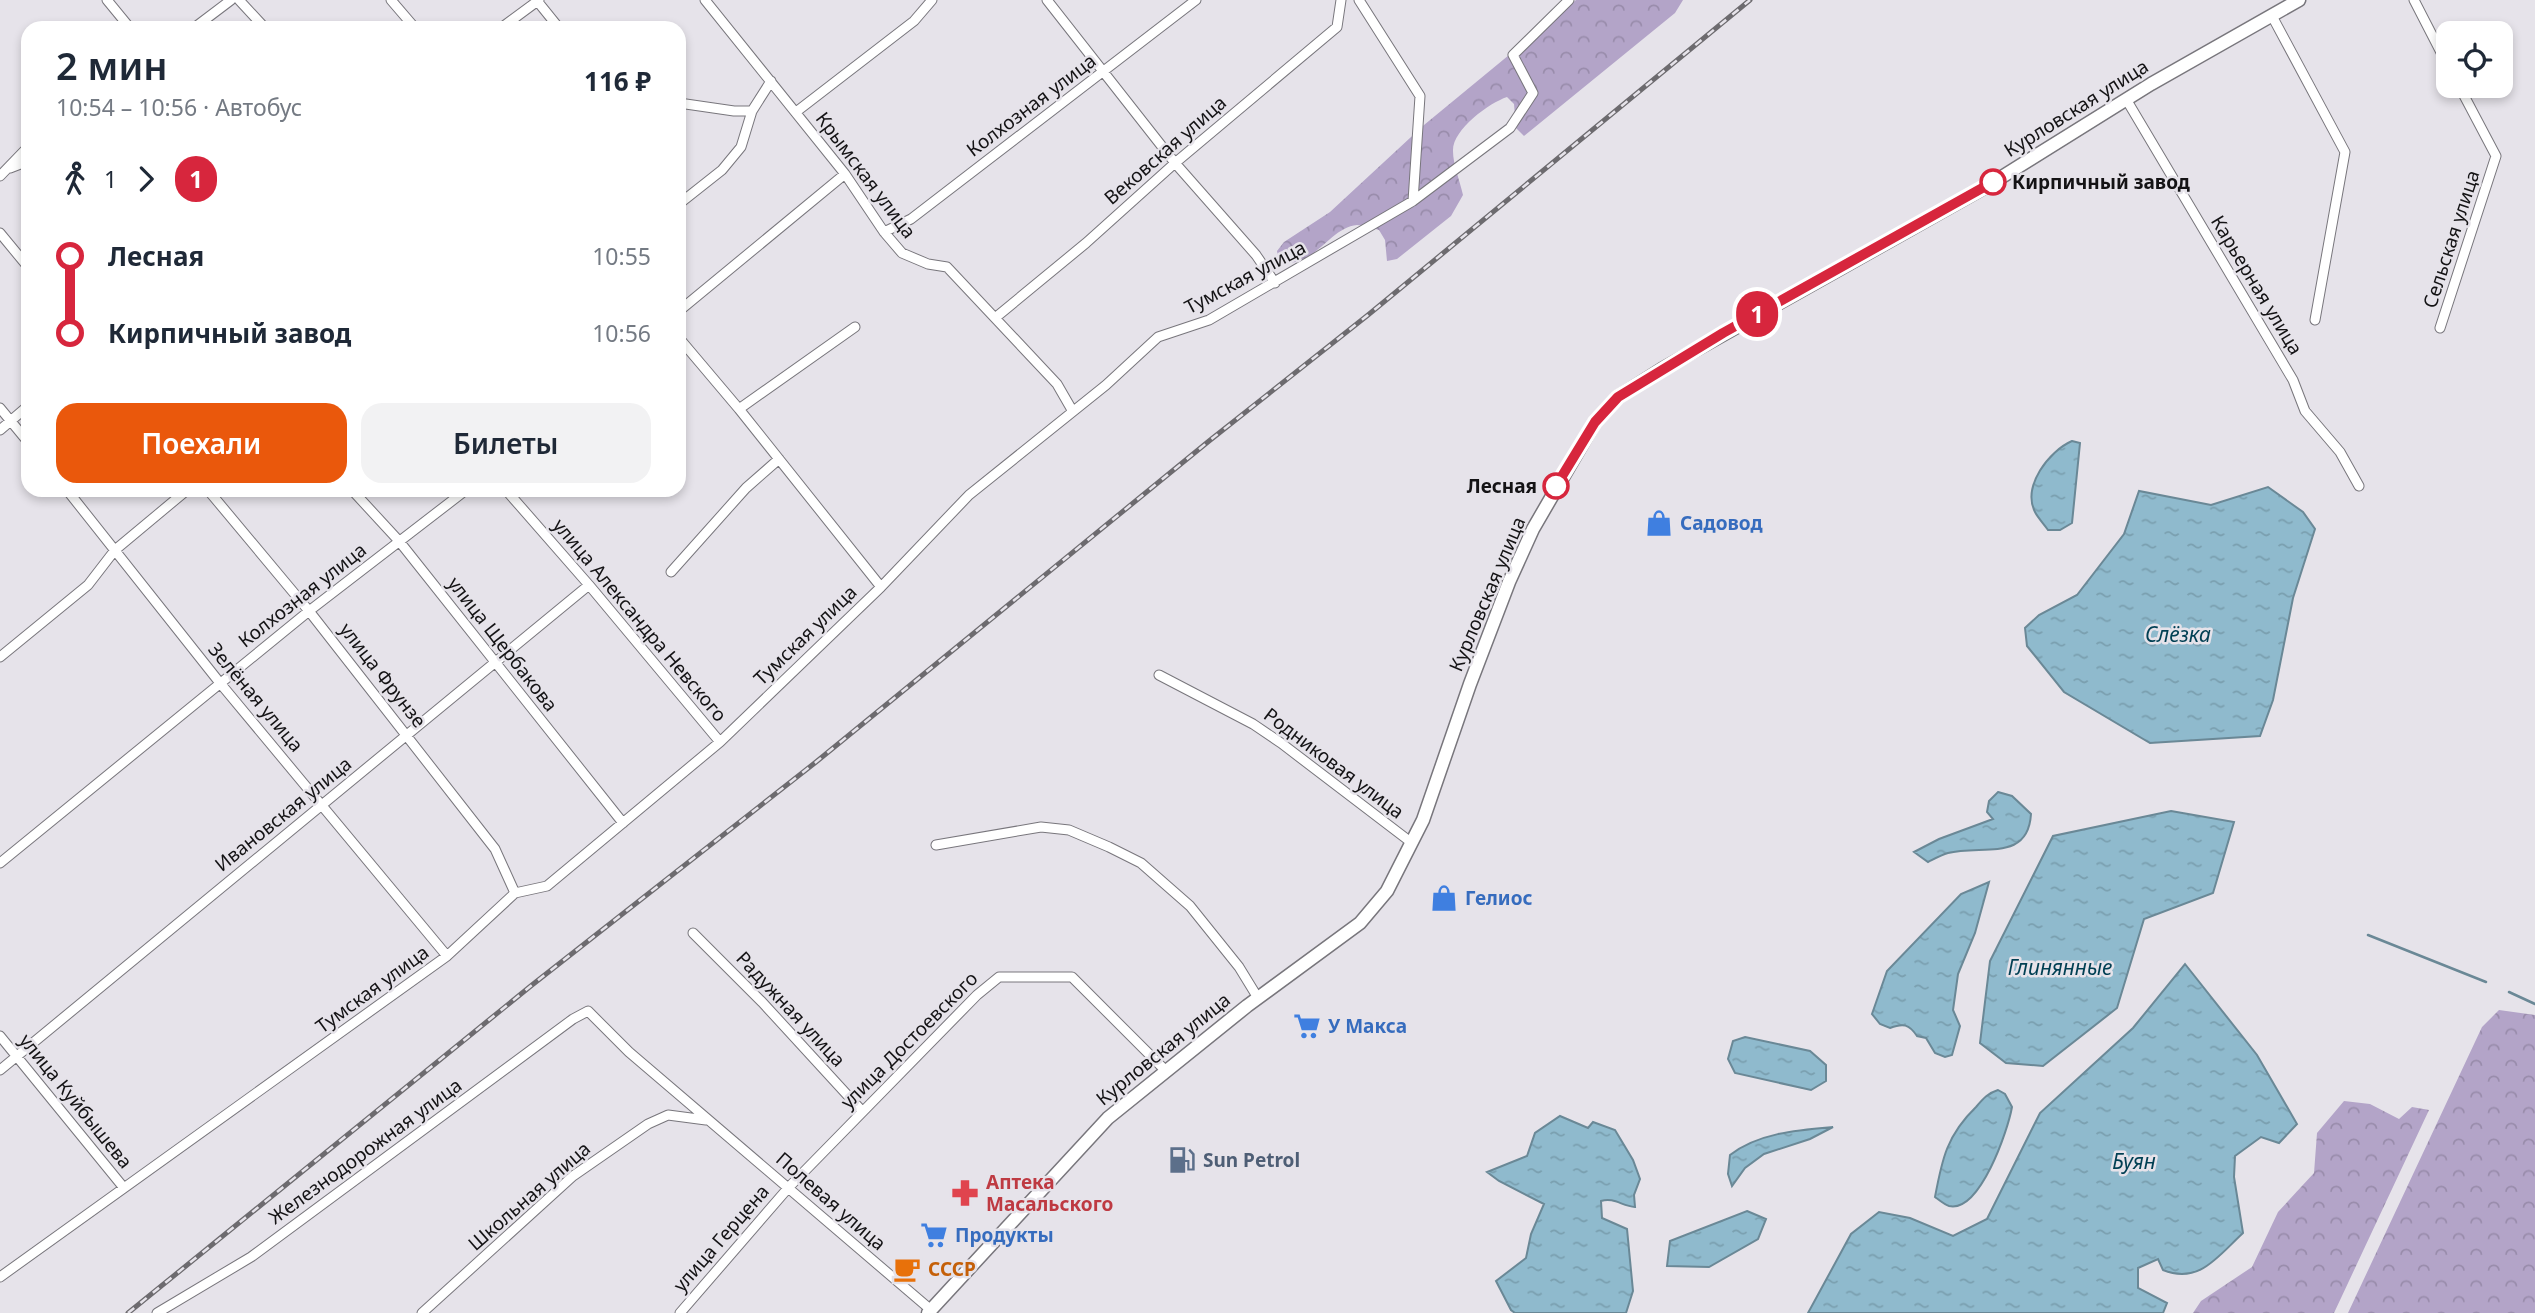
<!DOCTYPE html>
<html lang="ru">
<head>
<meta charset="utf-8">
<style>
  body { margin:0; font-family:"Noto Sans",sans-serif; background:#f2f2f3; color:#1f2937; height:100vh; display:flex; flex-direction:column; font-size:26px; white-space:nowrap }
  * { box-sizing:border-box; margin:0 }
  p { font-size:23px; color:#747a83 }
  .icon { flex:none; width:38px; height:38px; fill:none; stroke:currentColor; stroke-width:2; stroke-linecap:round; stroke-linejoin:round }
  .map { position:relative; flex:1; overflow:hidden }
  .sheet { position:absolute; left:21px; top:21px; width:665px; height:476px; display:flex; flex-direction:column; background:#fff; border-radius:21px; box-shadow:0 4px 10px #0003 }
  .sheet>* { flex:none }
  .badge { padding:0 14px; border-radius:23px; font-size:24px; line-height:46px }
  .fabs { position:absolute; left:2436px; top:21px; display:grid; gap:14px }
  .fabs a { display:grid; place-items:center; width:77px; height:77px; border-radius:14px; background:#fff; box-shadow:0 4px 10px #0003; font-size:35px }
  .map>.badge { position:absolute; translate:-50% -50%; box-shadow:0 0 0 4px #fff }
  .legs { display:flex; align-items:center; gap:10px; height:77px; padding:0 35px; font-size:23px }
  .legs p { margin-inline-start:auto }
  .overview { display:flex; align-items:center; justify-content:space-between; height:119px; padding:0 35px }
  h1 { font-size:38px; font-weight:600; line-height:52px }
  .cta { display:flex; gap:14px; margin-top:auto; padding:14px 35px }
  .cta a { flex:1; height:80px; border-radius:21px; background:#ea580c; color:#fff; font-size:28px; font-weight:600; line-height:80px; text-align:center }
  .cta a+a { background:#f2f2f3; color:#1f2937 }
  ul { padding:0 35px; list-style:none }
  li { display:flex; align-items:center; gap:24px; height:77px; font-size:26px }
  li i { display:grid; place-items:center; width:10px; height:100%; margin:0 9px; background:currentColor }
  li i::after { content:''; width:18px; height:18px; margin:-9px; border:5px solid; border-radius:50%; background:#fff }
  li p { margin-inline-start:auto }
  li:first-child i { background:linear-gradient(#0000 50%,currentColor 0) }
  li:last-child i { background:linear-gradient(currentColor 50%,#0000 0) }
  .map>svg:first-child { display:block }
  .forest { fill:url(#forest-crowns) }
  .water { fill:url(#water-ripples); stroke:#6a8896; stroke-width:2 }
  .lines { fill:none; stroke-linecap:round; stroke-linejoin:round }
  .stream { stroke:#6a8896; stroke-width:2.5 }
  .street-casing { stroke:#78767c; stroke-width:11 }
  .secondary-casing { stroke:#78767c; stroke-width:15 }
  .street { stroke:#fff; stroke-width:9 }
  .secondary { stroke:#fff; stroke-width:12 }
  .rail-casing { stroke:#6d6b6f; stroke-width:5 }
  .rail { stroke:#e6e3ea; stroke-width:2.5; stroke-dasharray:8; stroke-linecap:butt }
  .line-1-casing { stroke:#fff; stroke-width:16 }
  .line-1 { stroke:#d7263d; stroke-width:10 }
  .stop-1-dot { fill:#fff; stroke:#d7263d; stroke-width:3.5 }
  .labels { text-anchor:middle; stroke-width:5; stroke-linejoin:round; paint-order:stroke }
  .street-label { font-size:19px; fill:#141315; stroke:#e6e3ea }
  .stop-label { font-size:19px; font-weight:bold; fill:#141315; stroke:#e6e3ea; text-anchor:start }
  .shop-label { font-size:19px; font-weight:bold; fill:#366cbe; stroke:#e6e3ea; text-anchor:start }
  .service-label { font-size:19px; font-weight:bold; fill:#4e5e75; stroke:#e6e3ea; text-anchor:start }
  .health-label { font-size:19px; font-weight:bold; fill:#be3a42; stroke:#e6e3ea; text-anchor:start }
  .food-label { font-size:19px; font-weight:bold; fill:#c56008; stroke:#e6e3ea; text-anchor:start }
  .water-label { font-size:21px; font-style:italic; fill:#003f53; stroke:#e6e3ea }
</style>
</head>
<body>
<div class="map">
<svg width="2535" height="1313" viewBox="0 0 2535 1313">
  <defs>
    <pattern id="forest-crowns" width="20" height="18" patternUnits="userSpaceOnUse" patternTransform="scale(1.75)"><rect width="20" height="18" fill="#b3a4c8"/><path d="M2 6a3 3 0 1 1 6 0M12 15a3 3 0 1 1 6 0" fill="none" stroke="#998cab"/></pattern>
    <pattern id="water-ripples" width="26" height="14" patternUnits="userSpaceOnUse" patternTransform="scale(1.75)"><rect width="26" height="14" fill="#8fbacd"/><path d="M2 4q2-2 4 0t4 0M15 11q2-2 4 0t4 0" fill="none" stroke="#7a9faf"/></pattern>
  </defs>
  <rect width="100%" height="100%" fill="#e6e3ea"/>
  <!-- forest -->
  <path class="forest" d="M 1576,0 L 1683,0 L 1675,13 L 1524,136 L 1516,128 L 1514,104 L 1507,97 C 1489,103 1452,130 1453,151 C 1453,165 1460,181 1463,195 L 1451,216 L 1397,259 L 1387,261 L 1385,240 L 1379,230 C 1373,228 1363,225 1357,225 C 1329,227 1312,272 1279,261 L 1277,251 L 1284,242 L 1330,212 L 1424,125 Z
    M 2499,1010 L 2535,1015 L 2535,1313 L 2348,1313 L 2482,1027 Z
    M 2344,1101 L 2370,1104 L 2399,1119 L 2412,1107 L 2429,1110 L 2334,1313 L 2193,1313 L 2201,1301 L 2252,1267 L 2278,1212 L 2314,1173 L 2317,1133 Z"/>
  <!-- water -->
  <path class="water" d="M 2072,441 L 2080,443 L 2072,523 L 2060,530 L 2048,530 C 2044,524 2038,518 2035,512 C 2022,486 2049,451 2072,441 Z
    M 2268,487 L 2303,512 L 2315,529 L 2293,598 L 2273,700 L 2260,736 L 2150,743 L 2064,692 L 2027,646 L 2025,628 L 2039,615 L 2077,595 L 2124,534 L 2139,491 L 2211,505 Z
    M 1998,792 L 2012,796 L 2031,814 C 2028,863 1981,844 1948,853 C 1941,855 1934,859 1928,862 L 1914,852 L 1939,839 L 1993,819 L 1987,812 L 1989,801 Z
    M 2171,811 L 2234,822 L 2213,893 L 2144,919 L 2117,1008 L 2043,1066 L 2006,1063 L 1980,1043 L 1990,961 L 2053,836 Z
    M 1989,882 L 1975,933 L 1958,974 L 1953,1010 L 1960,1026 L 1952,1055 L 1945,1057 L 1935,1053 L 1926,1038 L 1917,1036 C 1909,1024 1903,1023 1890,1028 L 1880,1024 L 1872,1014 L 1887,971 L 1961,894 Z
    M 2185,964 L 2257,1055 L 2297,1124 L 2279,1143 L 2261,1137 L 2235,1156 L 2234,1177 L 2243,1233 C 2218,1256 2199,1285 2163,1270 L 2158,1259 L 2138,1268 L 2138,1288 L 2167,1303 L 2163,1313 L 1808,1313 L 1851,1234 L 1879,1212 L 1910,1218 L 1953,1236 L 1987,1219 L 2040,1113 L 2133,1028 Z
    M 1745,1037 L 1810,1051 L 1826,1065 L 1826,1081 L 1811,1090 L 1735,1073 L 1728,1059 L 1733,1041 Z
    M 1998,1090 L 2005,1094 L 2012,1107 C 2008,1130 1980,1213 1949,1206 C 1945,1205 1939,1200 1935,1197 C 1942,1159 1947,1135 1976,1107 C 1983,1099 1988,1093 1998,1090 Z
    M 1560,1116 L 1588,1128 L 1593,1122 L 1615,1130 L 1633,1160 L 1640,1179 L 1634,1195 L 1635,1207 C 1622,1206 1614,1197 1601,1201 L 1602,1218 L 1627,1229 L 1633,1291 L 1626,1313 L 1515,1313 L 1511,1310 L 1496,1281 L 1526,1258 L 1531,1234 L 1544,1204 L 1499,1181 L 1487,1172 L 1527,1156 L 1535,1133 Z
    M 1833,1127 L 1810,1139 L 1764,1154 L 1745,1168 L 1732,1186 L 1728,1174 L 1730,1155 C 1758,1133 1798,1130 1833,1127 Z
    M 1747,1211 L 1766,1219 L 1758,1239 L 1709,1267 L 1667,1266 L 1670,1241 Z"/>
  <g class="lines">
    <!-- stream -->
    <path class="stream" d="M 2368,935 L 2486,982
      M 2509,992 L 2535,1004"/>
    <defs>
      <path id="street" d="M 107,0 L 130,28
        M 239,0 L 265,28
        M 391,0 L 415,28
        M 705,0 L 845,174 L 884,232 L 902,253 L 928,264 L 947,267 L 1057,384 L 1072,410
        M 1047,0 L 1175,163 L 1256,255 L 1275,283
        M 1359,0 L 1420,96 L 1413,201
        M 2414,0 L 2448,66
        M 538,2 L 559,28
        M 2272,16 L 2345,152 L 2315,320
        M 194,28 L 231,0
        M 501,28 L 539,0
        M 2126,99 L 2293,380 L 2305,411 L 2340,452 L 2359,486
        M 679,103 L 734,111 L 752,111
        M 796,112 L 914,21 L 932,0
        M 10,168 L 28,161
        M 0,176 L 28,147
        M 679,204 L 722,170 L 741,147 L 752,111 L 771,81
        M 884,232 L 911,219 L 1196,0
        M 0,233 L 28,267
        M 679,311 L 845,174
        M 995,318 L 1086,243 L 1175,163 L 1337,27 L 1341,0
        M 2440,328 L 2496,156 L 2459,86
        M 679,338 L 739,409 L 881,587
        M 0,408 L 28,442
        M 739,409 L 855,327
        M 0,430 L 28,406
        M 67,490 L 220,683 L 447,956
        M 208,490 L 309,611 L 495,849 L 515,893
        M 352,490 L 399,541 L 623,823
        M 506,490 L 589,585 L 720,742
        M 671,572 L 746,488 L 779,459
        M 0,657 L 88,585 L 115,550 L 187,490
        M 1159,675 L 1253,724 L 1281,743 L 1412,843
        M 936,845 L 1041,827 L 1069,830 L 1109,847 L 1141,863 L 1190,906 L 1239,967 L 1258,998
        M 0,863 L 309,611 L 466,490
        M 693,933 L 762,1002 L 862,1111
        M 0,1036 L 124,1188
        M 0,1070 L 589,585
        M 0,1277 L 447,956 L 515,893 L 547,886 L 720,742 L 881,587 L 969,495 L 1106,385 L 1158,337 L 1209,320 L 1413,201 L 1510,128 L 1533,93 L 1513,55 L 1569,0
        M 157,1313 L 251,1257 L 573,1019 L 588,1011 L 629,1052 L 931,1310
        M 422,1313 L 573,1176 L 648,1124 L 668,1115 L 706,1120
        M 680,1313 L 789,1187 L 977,995 L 999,977 L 1072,977 L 1165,1070"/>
      <path id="secondary" d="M 928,1313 L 1108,1118 L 1247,1006 L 1360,923 L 1387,891 L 1423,820 L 1470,684 L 1509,582 L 1533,529 L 1595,422 L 1618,397 L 1662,369 L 1989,185 L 2151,84 L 2299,0"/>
    </defs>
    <!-- street casing -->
    <use href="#street" class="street-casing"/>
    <!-- secondary casing -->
    <use href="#secondary" class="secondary-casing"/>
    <!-- street -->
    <use href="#street" class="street"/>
    <!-- secondary -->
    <use href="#secondary" class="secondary"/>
    <defs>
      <path id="rail" d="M 128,1313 L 532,985 L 816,762 L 1209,441 L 1368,315 L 1750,0"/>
    </defs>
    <!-- rail casing -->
    <use href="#rail" class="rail-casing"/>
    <!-- rail -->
    <use href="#rail" class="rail"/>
  </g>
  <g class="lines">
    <defs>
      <path id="line-1" d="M 1556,486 L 1595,422 L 1618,397 L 1723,333 L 1993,182"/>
    </defs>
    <!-- line-1 casing -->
    <use href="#line-1" class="line-1-casing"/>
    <!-- line-1 -->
    <use href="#line-1" class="line-1"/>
  </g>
  <!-- icons -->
  <defs>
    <symbol id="shop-bare" viewBox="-9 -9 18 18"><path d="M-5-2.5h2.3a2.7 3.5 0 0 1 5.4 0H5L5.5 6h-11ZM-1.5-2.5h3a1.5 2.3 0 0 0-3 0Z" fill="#3f7fe0" stroke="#e6e3ea" stroke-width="2.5" paint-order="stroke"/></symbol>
    <symbol id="supermarket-bare" viewBox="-9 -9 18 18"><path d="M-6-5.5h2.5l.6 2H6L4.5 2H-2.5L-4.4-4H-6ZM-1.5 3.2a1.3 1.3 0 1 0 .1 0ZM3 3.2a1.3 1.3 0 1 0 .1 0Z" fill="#3f7fe0" stroke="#e6e3ea" stroke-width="2.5" paint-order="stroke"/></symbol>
    <symbol id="fuel-bare" viewBox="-9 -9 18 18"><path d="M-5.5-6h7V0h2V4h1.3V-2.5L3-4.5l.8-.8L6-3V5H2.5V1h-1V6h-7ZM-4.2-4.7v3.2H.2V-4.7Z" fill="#5c6f8a" stroke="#e6e3ea" stroke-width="2.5" paint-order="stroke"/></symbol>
    <symbol id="pharmacy-bare" viewBox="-9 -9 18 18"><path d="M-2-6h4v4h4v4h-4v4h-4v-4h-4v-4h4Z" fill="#e0444e" stroke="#e6e3ea" stroke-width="2.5" paint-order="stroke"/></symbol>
    <symbol id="cafe-bare" viewBox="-9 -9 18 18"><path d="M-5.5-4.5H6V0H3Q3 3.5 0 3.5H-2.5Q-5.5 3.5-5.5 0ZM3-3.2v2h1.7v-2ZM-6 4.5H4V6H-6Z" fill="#e8710a" stroke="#e6e3ea" stroke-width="2.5" paint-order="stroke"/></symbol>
  </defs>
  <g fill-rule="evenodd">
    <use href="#shop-bare" x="1640" y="504" width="38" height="38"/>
    <use href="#shop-bare" x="1425" y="879" width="38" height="38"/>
    <use href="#supermarket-bare" x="1288" y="1007" width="38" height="38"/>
    <use href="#fuel-bare" x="1163" y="1141" width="38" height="38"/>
    <use href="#pharmacy-bare" x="946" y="1174" width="38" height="38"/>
    <use href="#supermarket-bare" x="915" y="1216" width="38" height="38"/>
    <use href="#cafe-bare" x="888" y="1250" width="38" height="38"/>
  </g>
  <!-- markers -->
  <g class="stop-1-dot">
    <circle cx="1993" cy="182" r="12"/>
    <circle cx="1556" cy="486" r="12"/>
  </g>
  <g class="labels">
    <!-- street labels -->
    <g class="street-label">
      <text transform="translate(1031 105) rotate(-37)" y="7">Колхозная улица</text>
      <text transform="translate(2076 108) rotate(-32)" y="7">Курловская улица</text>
      <text transform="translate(1165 150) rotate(-41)" y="7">Вековская улица</text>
      <text transform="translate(866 175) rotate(53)" y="7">Крымская улица</text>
      <text transform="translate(2451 239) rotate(-72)" y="7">Сельская улица</text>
      <text transform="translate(1245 277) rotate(-28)" y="7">Тумская улица</text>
      <text transform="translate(2257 285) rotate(59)" y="7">Карьерная улица</text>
      <text transform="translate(1487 594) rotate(-67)" y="7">Курловская улица</text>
      <text transform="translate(302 595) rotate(-38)" y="7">Колхозная улица</text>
      <text transform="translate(640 620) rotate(50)" y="7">улица Александра Невского</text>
      <text transform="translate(805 635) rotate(-44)" y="7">Тумская улица</text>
      <text transform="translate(503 644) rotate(52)" y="7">улица Щербакова</text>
      <text transform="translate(383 675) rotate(52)" y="7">улица Фрунзе</text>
      <text transform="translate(256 697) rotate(50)" y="7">Зелёная улица</text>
      <text transform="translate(1334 763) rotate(37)" y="7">Родниковая улица</text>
      <text transform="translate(283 814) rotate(-39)" y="7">Ивановская улица</text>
      <text transform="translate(372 989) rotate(-36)" y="7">Тумская улица</text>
      <text transform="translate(791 1009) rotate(47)" y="7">Радужная улица</text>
      <text transform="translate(909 1040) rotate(-45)" y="7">улица Достоевского</text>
      <text transform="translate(1163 1049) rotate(-39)" y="7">Курловская улица</text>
      <text transform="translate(76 1101) rotate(51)" y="7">улица Куйбышева</text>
      <text transform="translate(365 1151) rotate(-36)" y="7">Железнодорожная улица</text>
      <text transform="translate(529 1196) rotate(-41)" y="7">Школьная улица</text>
      <text transform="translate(831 1201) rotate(41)" y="7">Полевая улица</text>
      <text transform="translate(721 1238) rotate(-49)" y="7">улица Герцена</text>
    </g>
    <!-- stop labels -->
    <g class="stop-label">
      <text x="2012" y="189">Кирпичный завод</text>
      <text x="1537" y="493" text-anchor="end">Лесная</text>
    </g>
    <!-- shop labels -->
    <g class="shop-label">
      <text x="1680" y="530">Садовод</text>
      <text x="1465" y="905">Гелиос</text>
      <text x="1328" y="1033">У Макса</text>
      <text x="955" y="1242">Продукты</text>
    </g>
    <!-- service labels -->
    <g class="service-label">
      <text x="1203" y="1167">Sun Petrol</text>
    </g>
    <!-- health labels -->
    <g class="health-label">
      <text x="986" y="1189">Аптека<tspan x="986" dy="22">Масальского</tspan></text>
    </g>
    <!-- food labels -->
    <g class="food-label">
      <text x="928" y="1276">СССР</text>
    </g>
    <!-- water labels -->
    <g class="water-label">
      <text x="2178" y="642">Слёзка</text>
      <text x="2060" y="975">Глинянные</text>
      <text x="2134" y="1169">Буян</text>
    </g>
  </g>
</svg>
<div class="fabs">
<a><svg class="icon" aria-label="locate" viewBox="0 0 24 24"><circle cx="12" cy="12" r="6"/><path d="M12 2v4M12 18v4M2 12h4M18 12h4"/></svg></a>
</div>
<b class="badge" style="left:1757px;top:314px;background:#d7263d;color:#fff">1</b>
<section class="sheet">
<div class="overview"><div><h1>2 мин</h1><p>10:54 – 10:56 · Автобус</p></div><b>116 ₽</b></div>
<div class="legs"><svg class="icon" aria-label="walk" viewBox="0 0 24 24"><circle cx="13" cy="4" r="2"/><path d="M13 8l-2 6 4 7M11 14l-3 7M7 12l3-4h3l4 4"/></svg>1<svg class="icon" aria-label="forward" viewBox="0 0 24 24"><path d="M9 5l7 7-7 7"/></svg><b class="badge" style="background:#d7263d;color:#fff">1</b></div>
<ul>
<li><i style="color:#d7263d"></i><b>Лесная</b><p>10:55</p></li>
<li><i style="color:#d7263d"></i><b>Кирпичный завод</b><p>10:56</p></li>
</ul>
<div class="cta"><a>Поехали</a><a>Билеты</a></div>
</section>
</div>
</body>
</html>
